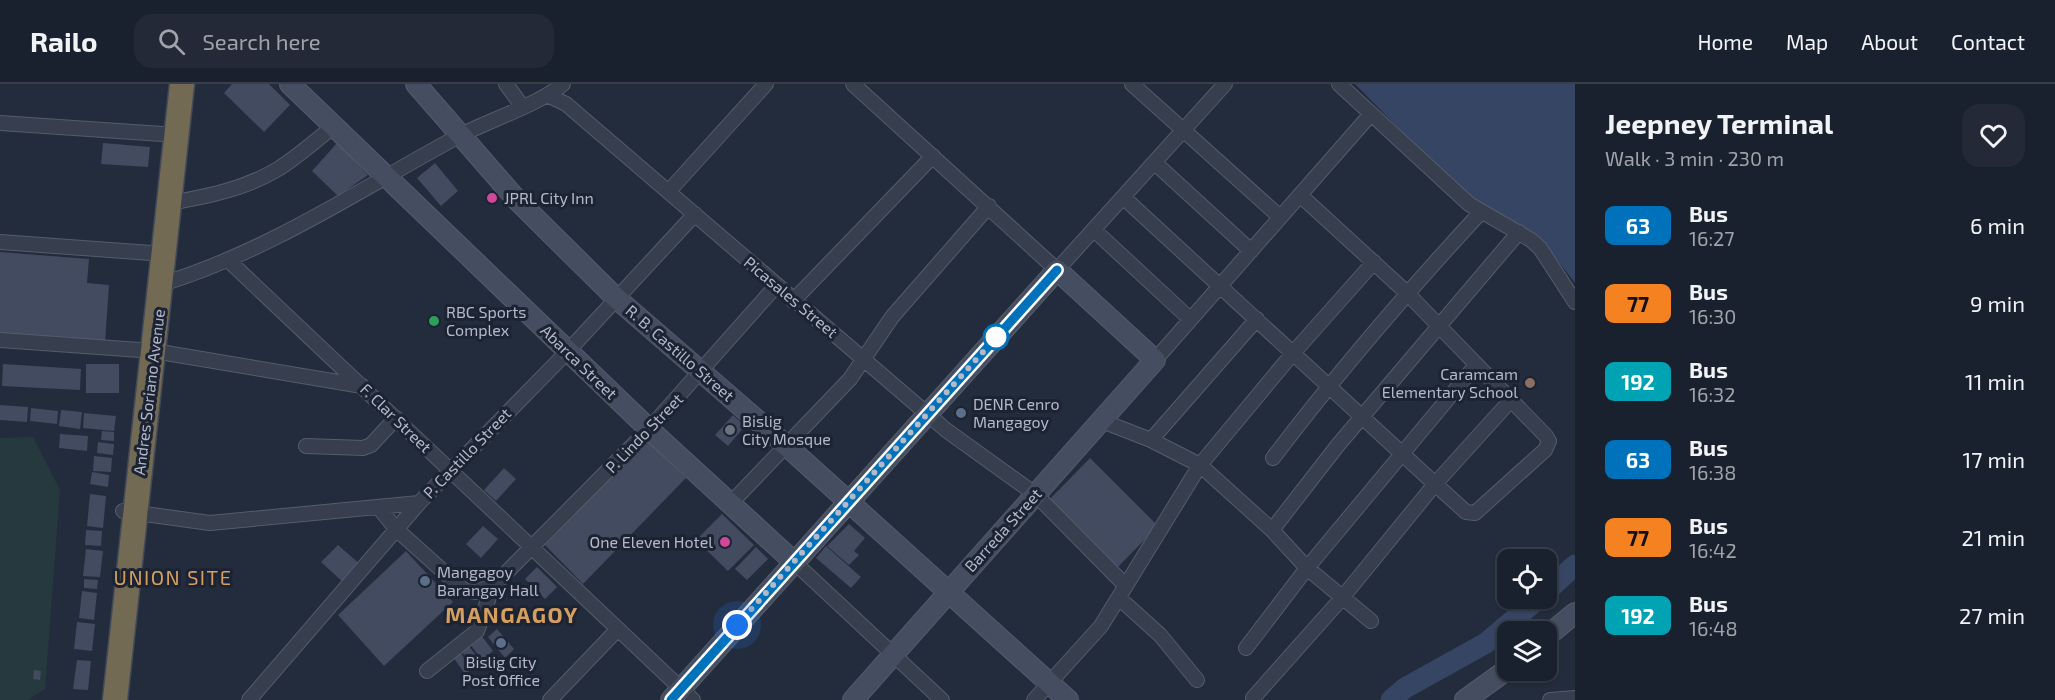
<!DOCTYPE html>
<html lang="en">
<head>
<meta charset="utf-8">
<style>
  body { margin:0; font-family:"Exo 2",sans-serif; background:#232936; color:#f1f3f6; height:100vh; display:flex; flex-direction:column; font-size:22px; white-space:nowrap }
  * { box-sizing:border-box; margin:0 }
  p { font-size:20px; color:#9fa3aa }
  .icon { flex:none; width:33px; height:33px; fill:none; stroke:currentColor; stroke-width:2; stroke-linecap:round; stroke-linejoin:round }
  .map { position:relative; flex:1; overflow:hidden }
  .details { display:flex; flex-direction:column; background:#1a212e; width:480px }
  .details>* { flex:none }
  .badge { padding:0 12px; border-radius:9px; font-size:21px; line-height:39px }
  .tools { position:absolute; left:1497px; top:465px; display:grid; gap:12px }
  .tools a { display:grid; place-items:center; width:60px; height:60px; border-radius:12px; background:#1a212e; box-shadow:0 2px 4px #0004,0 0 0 2px #383e4a; font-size:30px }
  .you { position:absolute; width:30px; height:30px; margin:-15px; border:4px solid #fff; border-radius:50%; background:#1a73e8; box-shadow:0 0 0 9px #1a73e833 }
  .map>.badge { position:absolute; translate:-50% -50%; box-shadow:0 0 0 3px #fff }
  .round { display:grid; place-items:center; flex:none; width:63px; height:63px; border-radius:18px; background:#232936 }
  .summary { display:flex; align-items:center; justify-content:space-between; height:102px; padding:0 30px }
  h1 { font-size:28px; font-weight:700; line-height:45px }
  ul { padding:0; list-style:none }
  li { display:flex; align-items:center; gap:18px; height:78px; padding:0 30px }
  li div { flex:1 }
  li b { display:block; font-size:22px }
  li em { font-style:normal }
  li .badge { min-width:66px; font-weight:700; text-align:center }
  header { display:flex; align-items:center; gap:36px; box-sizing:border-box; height:84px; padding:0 30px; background:#1a212e; border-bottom:2px solid #383e4a }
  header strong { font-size:28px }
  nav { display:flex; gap:33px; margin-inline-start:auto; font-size:21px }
  .search { width:420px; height:54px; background:#232936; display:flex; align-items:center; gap:15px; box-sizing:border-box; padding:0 21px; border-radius:18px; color:#9fa3aa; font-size:22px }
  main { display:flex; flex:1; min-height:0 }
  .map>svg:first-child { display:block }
  .green { fill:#25393e }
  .water { fill:#364564 }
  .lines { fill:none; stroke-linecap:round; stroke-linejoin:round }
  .river { stroke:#364564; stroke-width:21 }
  .building { fill:#424b5f }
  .street-casing { stroke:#555c6b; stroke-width:16 }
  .secondary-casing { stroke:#555c6b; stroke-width:22 }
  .highway-casing { stroke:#424958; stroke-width:27 }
  .street { stroke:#373e4d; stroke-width:14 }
  .secondary { stroke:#454d60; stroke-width:20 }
  .highway { stroke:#736a54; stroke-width:24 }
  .line-casing { stroke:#fff; stroke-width:14 }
  .line { stroke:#0072bc; stroke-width:9 }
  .walk { stroke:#b3b9c8; stroke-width:6; stroke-dasharray:0 10.8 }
  .hotel-dot { fill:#d1479c; stroke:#1c2332; stroke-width:2 }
  .leisure-dot { fill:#2e9e5b; stroke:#1c2332; stroke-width:2 }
  .stop-dot { fill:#fff; stroke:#0072bc; stroke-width:3 }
  .education-dot { fill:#8d6e63; stroke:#1c2332; stroke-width:2 }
  .service-dot { fill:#5c6f8a; stroke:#1c2332; stroke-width:2 }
  .worship-dot { fill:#6b7280; stroke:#1c2332; stroke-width:2 }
  .labels { text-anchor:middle; stroke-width:6; stroke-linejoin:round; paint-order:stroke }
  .poi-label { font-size:16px; fill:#b3b9c8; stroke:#1c2332; text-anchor:start }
  .street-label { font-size:16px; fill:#b3b9c8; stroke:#1c2332 }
  .quarter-label { font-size:20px; letter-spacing:1.5px; fill:#d69f60; stroke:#1c2332 }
  .district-label { font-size:22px; font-weight:bold; letter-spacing:1.5px; fill:#d69f60; stroke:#1c2332 }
</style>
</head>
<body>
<header>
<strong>Railo</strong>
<div class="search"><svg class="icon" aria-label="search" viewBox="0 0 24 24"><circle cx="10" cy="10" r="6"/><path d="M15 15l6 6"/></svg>Search here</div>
<nav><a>Home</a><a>Map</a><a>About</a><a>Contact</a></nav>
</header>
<main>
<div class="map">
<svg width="1575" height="616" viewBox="0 0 1575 616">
  <rect width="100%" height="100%" fill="#232c3d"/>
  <!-- green -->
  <path class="green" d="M 33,353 L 60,406 L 45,605 L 28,616 L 0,616 L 0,354 Z"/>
  <!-- water -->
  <path class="water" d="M 1355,0 L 1575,0 L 1575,199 L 1545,160 L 1476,117 L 1425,71 Z"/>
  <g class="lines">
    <!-- river -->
    <path class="river" d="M 1546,508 L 1575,481
      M 1391,616 L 1405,604 L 1486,559 L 1539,514"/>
  </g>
  <!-- building -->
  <path class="building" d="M 232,0 L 269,0 L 290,21 L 264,48 L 224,9 Z
    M 103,59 L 150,63 L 148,83 L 101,80 Z
    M 337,59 L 368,91 L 338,112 L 312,87 Z
    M 435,79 L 458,107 L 441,122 L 417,94 Z
    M 0,168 L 89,175 L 87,199 L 109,201 L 105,259 L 0,251 Z
    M 3,280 L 81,285 L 80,306 L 2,302 Z
    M 86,280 L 119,280 L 119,309 L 86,309 Z
    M 0,321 L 28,323 L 27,338 L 0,336 Z
    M 31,324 L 58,327 L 57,340 L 30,337 Z
    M 61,326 L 82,328 L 80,345 L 59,342 Z
    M 84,329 L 116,332 L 114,347 L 83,344 Z
    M 733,331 L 745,342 L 728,362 L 715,351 Z
    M 102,347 L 114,348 L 114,357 L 101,356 Z
    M 60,350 L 88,352 L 87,367 L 59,364 Z
    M 647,357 L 686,394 L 583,500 L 545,461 Z
    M 98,358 L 114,360 L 113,371 L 97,369 Z
    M 94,372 L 112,374 L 111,388 L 93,387 Z
    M 1090,374 L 1158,442 L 1117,484 L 1049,416 Z
    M 504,384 L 516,395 L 496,417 L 484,406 Z
    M 92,388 L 109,391 L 108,403 L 90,400 Z
    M 90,410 L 106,412 L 103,444 L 87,442 Z
    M 722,430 L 754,461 L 728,487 L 696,456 Z
    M 849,440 L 865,454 L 854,467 L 859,471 L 849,481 L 827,462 Z
    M 483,442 L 498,455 L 481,474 L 466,460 Z
    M 86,446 L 102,447 L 101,462 L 85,461 Z
    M 338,461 L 361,481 L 346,501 L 321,478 Z
    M 826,462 L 861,493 L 851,504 L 816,474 Z
    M 756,463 L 768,475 L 747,496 L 735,485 Z
    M 86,465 L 103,467 L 100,493 L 83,492 Z
    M 406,467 L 453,518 L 384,582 L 338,531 Z
    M 537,483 L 557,503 L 545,515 L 525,495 Z
    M 84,495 L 98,496 L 97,505 L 84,504 Z
    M 82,507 L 97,509 L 94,536 L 79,534 Z
    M 77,538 L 95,540 L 92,567 L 74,565 Z
    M 497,545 L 514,565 L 505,574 L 488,553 Z
    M 481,551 L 493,567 L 482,576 L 470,560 Z
    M 468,561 L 481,578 L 473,583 L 461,567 Z
    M 460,568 L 472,585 L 465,590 L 453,573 Z
    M 77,576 L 91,577 L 88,606 L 73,605 Z
    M 34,586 L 41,587 L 40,596 L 33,595 Z"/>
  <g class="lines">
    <defs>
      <path id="street" d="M 506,0 L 522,22
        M 853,0 L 1057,186 L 1225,0
        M 1132,0 L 1280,133
        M 1339,0 L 1469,120 L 1531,156 L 1540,164 L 1575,218
        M 549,12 L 566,20 L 946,346 L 1035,410 L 1126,502
        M 0,39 L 177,51
        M 1155,79 L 1251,167
        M 669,107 L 766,0
        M 1123,113 L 1435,400 L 1466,428 L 1475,429 L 1545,366 L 1549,357 L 1546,352 L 1407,209 L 1300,111
        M 171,119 C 208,112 245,105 278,85 C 297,73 315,57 333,43
        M 1094,146 L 1190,235
        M 0,158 L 165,170
        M 229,177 L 693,616
        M 162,200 C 269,167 359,106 457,53 C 487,37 540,20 563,0
        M 793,217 L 933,72
        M 0,256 L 154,267 L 362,302
        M 1155,276 L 1371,30
        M 1102,337 L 1151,356 L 1200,381 L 1272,446 L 1307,484 L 1371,537
        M 1151,356 L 1257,235
        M 306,362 L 363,364 L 371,361 L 396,334
        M 1273,374 C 1338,288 1408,207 1481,128
        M 731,419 L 850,295 L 892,233 L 989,122
        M 379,424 L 396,445 L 464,506 L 475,508 L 493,502 L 649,345 L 776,202
        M 123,427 L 210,439 L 419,419
        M 1272,446 L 1338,361 L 1519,148
        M 794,478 L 942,616
        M 1119,514 L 1160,551 L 1197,596
        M 1246,564 L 1307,484 L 1476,281
        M 427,587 L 477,547 L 493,502
        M 1253,614 L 1342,514 L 1435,400 L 1511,316
        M 249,616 L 419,419 L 568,267 L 695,130
        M 550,616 L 617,546
        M 1034,616 L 1101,542 L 1200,381 L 1294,268 L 1374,178
        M 1550,616 L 1575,614"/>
      <path id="secondary" d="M 290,0 L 649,345 L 794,478
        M 416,0 L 517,116 L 616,214 L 788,363 L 1068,616
        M 1546,553 L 1575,529
        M 671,616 L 1057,186 L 1155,276 L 853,616
        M 1465,616 L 1508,585"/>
      <path id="highway" d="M 115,616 L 182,0"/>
    </defs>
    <!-- street casing -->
    <use href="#street" class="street-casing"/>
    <!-- secondary casing -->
    <use href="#secondary" class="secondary-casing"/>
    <!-- highway casing -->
    <use href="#highway" class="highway-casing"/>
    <!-- street -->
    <use href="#street" class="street"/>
    <!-- secondary -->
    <use href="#secondary" class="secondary"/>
    <!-- highway -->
    <use href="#highway" class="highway"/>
  </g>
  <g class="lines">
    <defs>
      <path id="line" d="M 671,616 L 1057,186"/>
    </defs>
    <!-- line casing -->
    <use href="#line" class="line-casing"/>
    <!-- line -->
    <use href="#line" class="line"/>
    <!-- walk -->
    <path class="walk" d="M 737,541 L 1001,248 L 996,253"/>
  </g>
  <!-- markers -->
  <g class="hotel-dot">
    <circle cx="492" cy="114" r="6"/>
    <circle cx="725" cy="458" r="6"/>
  </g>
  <circle class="leisure-dot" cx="434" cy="237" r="6"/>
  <circle class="stop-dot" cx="996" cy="253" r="12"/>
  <circle class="education-dot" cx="1530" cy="299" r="6"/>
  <g class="service-dot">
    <circle cx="961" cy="329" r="6"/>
    <circle cx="425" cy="497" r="6"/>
    <circle cx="501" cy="559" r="6"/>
  </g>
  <circle class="worship-dot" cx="730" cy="346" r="6"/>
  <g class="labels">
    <!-- poi labels -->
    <g class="poi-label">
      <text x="504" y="120">JPRL City Inn</text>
      <text x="446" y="234">RBC Sports<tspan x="446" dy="18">Complex</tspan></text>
      <text x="1518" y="296" text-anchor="end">Caramcam<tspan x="1518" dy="18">Elementary School</tspan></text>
      <text x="973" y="326">DENR Cenro<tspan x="973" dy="18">Mangagoy</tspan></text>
      <text x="742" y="343">Bislig<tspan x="742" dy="18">City Mosque</tspan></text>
      <text x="713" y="464" text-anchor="end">One Eleven Hotel</text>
      <text x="437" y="494">Mangagoy<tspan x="437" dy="18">Barangay Hall</tspan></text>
      <text x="501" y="584" text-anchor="middle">Bislig City<tspan x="501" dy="18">Post Office</tspan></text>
    </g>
    <!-- street labels -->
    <g class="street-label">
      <text transform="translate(791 213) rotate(40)" y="6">Picasales Street</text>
      <text transform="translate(680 269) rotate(41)" y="6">R. B. Castillo Street</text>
      <text transform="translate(579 278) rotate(44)" y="6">Abarca Street</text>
      <text transform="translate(149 308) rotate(-83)" y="6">Andres Soriano Avenue</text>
      <text transform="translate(396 334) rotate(44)" y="6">F. Clar Street</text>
      <text transform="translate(644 349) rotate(-46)" y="6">P. Lindo Street</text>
      <text transform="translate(467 369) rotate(-46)" y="6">P. Castillo Street</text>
      <text transform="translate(1003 446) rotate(-48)" y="6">Barreda Street</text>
    </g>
    <!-- quarter labels -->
    <g class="quarter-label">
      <text x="173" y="501">UNION SITE</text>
    </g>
    <!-- district labels -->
    <g class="district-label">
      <text x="512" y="539">MANGAGOY</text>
    </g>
  </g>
</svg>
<div class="tools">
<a><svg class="icon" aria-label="locate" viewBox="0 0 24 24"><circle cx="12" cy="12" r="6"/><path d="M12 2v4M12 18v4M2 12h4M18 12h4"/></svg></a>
<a><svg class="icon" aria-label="layers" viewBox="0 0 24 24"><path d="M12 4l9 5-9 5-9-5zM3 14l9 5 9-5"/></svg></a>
</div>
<div class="you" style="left:737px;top:541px"></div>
</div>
<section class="details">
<div class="summary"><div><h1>Jeepney Terminal</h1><p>Walk · 3 min · 230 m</p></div><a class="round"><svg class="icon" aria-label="heart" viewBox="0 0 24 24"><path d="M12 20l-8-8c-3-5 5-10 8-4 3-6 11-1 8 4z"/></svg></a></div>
<ul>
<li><span class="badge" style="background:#0072bc;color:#fff">63</span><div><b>Bus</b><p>16:27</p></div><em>6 min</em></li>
<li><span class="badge" style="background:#f58220;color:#111">77</span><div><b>Bus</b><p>16:30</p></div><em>9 min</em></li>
<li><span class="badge" style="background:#00a3b4;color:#fff">192</span><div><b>Bus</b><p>16:32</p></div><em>11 min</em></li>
<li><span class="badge" style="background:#0072bc;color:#fff">63</span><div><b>Bus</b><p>16:38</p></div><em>17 min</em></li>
<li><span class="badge" style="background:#f58220;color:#111">77</span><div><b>Bus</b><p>16:42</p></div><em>21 min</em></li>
<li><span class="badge" style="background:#00a3b4;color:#fff">192</span><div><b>Bus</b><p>16:48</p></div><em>27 min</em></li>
</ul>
</section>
</main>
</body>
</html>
